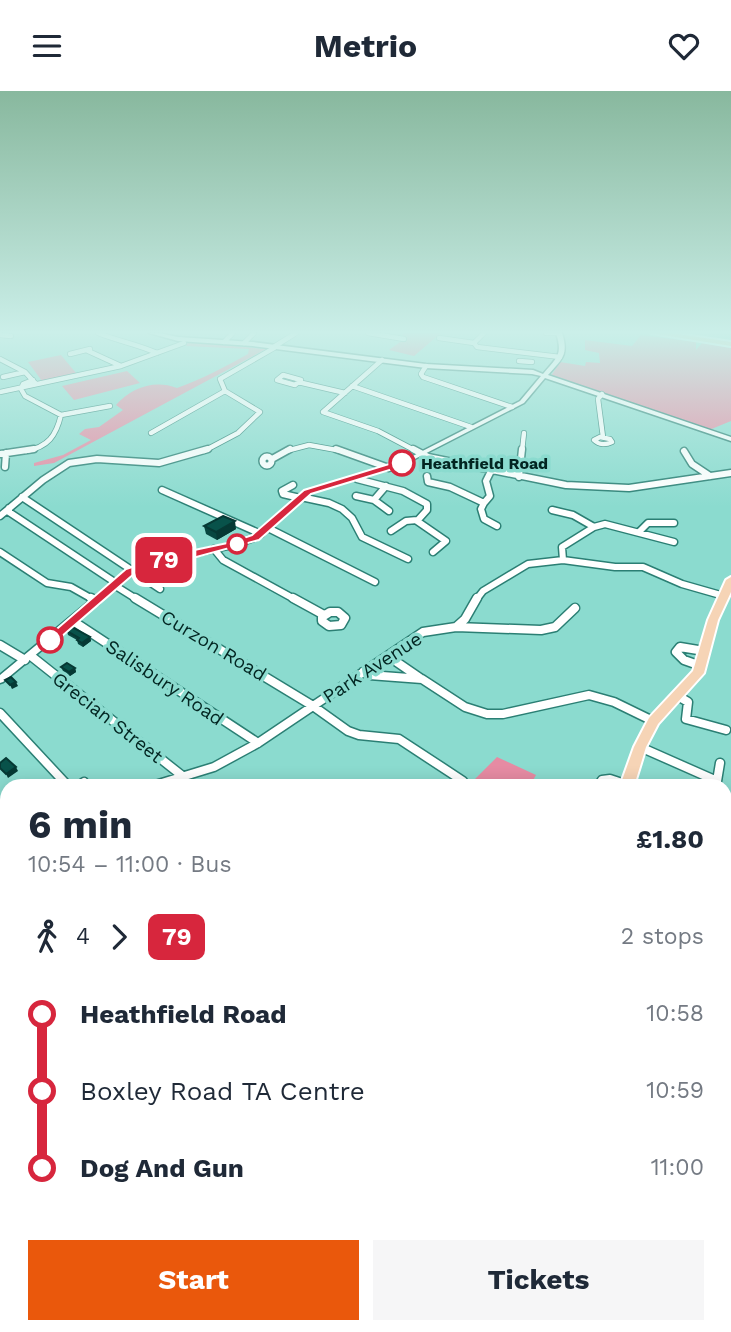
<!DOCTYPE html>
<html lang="en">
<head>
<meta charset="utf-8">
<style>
  body { margin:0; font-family:"Work Sans",sans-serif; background:#f6f6f7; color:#1f2937; height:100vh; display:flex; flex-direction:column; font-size:26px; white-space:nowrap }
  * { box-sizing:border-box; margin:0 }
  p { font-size:23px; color:#747a83 }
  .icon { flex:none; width:38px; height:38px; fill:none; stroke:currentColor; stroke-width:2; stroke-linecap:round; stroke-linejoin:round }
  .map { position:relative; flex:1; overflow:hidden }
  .drawer { position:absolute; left:0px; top:688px; width:732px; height:555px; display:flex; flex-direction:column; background:#fff; border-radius:21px 21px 0 0; box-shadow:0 4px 18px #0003 }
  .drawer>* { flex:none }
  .badge { padding:0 14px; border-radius:10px; font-size:24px; line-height:46px }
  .map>.badge { position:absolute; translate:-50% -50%; box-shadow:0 0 0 4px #fff }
  .legs { display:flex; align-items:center; gap:10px; height:77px; padding:0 28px; font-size:23px }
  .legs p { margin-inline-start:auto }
  .summary { display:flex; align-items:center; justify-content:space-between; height:119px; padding:0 28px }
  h1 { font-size:38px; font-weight:700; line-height:52px }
  .cta { display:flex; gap:14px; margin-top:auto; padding:14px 28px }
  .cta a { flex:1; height:80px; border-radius:0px; background:#ea580c; color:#fff; font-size:28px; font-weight:700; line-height:80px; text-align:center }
  .cta a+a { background:#f6f6f7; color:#1f2937 }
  ul { padding:0 28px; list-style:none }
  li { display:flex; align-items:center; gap:24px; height:77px; font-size:26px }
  li i { display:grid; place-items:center; width:10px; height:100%; margin:0 9px; background:currentColor }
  li i::after { content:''; width:18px; height:18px; margin:-9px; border:5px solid; border-radius:50%; background:#fff }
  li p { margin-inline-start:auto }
  li:first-child i { background:linear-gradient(#0000 50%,currentColor 0) }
  li:last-child i { background:linear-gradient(currentColor 50%,#0000 0) }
  header { display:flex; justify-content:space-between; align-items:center; height:91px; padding:0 28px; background:#fff; font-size:32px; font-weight:700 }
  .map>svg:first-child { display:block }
  .green { fill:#e68ba3 }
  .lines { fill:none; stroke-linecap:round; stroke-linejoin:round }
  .minor-far4-casing { stroke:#2b7f74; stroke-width:6 }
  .minor-far3-casing { stroke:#2b7f74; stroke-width:9 }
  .minor-far2-casing { stroke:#2b7f74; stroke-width:11 }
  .minor-far1-casing { stroke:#2b7f74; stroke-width:13 }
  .minor-casing { stroke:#2b7f74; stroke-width:16 }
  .tertiary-casing { stroke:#2b7f74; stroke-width:3 }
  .secondary-casing { stroke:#2b7f74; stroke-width:4 }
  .trunk-casing { stroke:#fff; stroke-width:4 }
  .motorway-casing { stroke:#fff; stroke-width:4 }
  .minor-far4 { stroke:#fff; stroke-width:4.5 }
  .minor-far3 { stroke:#fff; stroke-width:6 }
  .minor-far2 { stroke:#fff; stroke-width:8 }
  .minor-far1 { stroke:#fff; stroke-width:10 }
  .minor { stroke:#fff; stroke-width:12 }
  .tertiary { fill:#fff; fill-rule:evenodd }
  .secondary { fill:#fcefe4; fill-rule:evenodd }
  .trunk { fill:#f6d4b6; fill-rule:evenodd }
  .motorway { fill:#f4caa4; fill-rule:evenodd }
  .wall { fill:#074740 }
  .shaded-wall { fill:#063934 }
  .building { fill:#08524a; stroke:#063934; stroke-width:2 }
  .line-1 { fill:#d7263d; stroke:#fff; stroke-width:2 }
  .stop-1-dot { fill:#fff; stroke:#d7263d; stroke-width:3.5 }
  .labels { text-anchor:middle; stroke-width:7; stroke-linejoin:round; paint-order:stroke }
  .far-stop-label { font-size:16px; font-weight:bold; fill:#022521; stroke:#8bdbcf; text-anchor:start }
  .street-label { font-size:19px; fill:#022521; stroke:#8bdbcf }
</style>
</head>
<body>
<header><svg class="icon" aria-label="menu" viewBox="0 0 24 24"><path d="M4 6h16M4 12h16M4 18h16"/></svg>Metrio<svg class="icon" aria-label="heart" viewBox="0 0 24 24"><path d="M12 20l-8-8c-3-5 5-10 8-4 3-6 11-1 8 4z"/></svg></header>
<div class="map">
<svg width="731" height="1241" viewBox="0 0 731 1241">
  <rect width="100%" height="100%" fill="#8bdbcf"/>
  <!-- green -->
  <path class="green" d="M 404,242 L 441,242 L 414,265 L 389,259 L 407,246 L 402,244 Z
    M 641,244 L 696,251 L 696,259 L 702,252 L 731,257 L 731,330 L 709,339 L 551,285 L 560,271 L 585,275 L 586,271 L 600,272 L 599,262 L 585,259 L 585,249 L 632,255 Z
    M 188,251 L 266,258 L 54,372 L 34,375 L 34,372 L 63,364 L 91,349 L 79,343 L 85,338 L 99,336 L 123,319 L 116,314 C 131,297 154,288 177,297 C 202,288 225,276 248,263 L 249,258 L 186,255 Z
    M 61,264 L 76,282 L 42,290 L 28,271 Z
    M 127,280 L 140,292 L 74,309 L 62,295 Z
    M 497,666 L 536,684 L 530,695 L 468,695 Z
    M 0,1185 L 7,1190 L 7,1236 L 59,1236 L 65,1241 L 4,1241 L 0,1238 Z"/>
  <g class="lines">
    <defs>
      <path id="minor-far4" d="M 98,242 C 118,250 137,253 157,262
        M 368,242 L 404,248
        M 484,242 L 474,252 L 477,256 L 560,266
        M 546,242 L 559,242
        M 0,244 L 11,245
        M 439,247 L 474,252
        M 224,251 L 233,242
        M 244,252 L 254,242
        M 272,257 L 296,242
        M 86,259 L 121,275
        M 70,263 L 90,258
        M 0,268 L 25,281 L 36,293
        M 382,269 L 323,321 L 378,340 L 416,360
        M 519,270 L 532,271
        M 426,275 L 421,283 L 423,286 L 512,316
        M 283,284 L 301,289 L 295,294 L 277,289 Z
        M 3,286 L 25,281
        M 298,291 L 345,302
        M 352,295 L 471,336
        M 0,301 L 121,275 L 184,252
        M 602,303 L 598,308 L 603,346
        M 61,324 L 110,315
        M 151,342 L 225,300
        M 600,346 L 610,348 L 612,351 C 606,354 599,354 594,349 Z
        M 26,360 C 48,356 56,345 61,324 L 25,305 L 21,298 L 23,293 L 33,289
        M 204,360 L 238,342 L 260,321 L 225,300 L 220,288 L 274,257
        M 286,360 L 309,354 L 342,360
        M 522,360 L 524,342"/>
      <path id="minor-far3" d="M 336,358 L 389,377
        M 413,358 L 428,366 L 566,394 L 629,397 L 731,382
        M 684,360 L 692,373 L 710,385
        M 0,363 L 34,358
        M262.5 370a4.5 4.5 0 1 1 9 0a4.5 4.5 0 1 1-9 0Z
        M 272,368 L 290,358
        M 5,376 L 6,362
        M 427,385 L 428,391 L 450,396 L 484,412 L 490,405 L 486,390 L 491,380
        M 519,386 L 522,358
        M 357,388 L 403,400 L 427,413 L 427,419 L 417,430 L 446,450 L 433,461
        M 293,394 L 282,400 L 283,403 L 300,407
        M 162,399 L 261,443
        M 356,405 L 374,409 L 386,395
        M 22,406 L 160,498
        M 301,406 L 329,412 L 342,418 L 352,427 L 362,446 L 408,468
        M 374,409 L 389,420
        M 484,412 L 481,418 L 484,428 L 497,435
        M 9,417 L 9,421 L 116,492
        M 552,419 L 573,424 L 594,436
        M 0,425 L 43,389 L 69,372 L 97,368 L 159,372 L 208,358
        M 268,437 L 375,491
        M 391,440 L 406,430 L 417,429
        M 639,441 L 648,432 L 674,432
        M 214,458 L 223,469 L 296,509
        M 0,461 L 47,492 L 71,496 L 94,509
        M 563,469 L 562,456 L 594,436 L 605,433 L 674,451
        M 114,494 L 138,509
        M 476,509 L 483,500 L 528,473 L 563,469 L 615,476 L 643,476 L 682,493 L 724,505"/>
      <path id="minor-far2" d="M 91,507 L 96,510
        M 135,507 L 313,615 L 348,640 L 359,644 L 399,648 L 463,690
        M 293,507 L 324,524
        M 330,521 L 338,521 L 345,527 L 341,534 L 329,535 L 322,530 L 322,526 Z
        M 73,530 L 258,652
        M 456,536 L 465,528 L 477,507
        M 0,554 L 25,569
        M 31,565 L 185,687
        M 388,565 L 420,587
        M 701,575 L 684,569 L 676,561 L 680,556 L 704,560
        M 363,581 L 369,584 L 422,588 L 465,616 L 487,623 L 503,623 L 589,604 L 614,611 L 653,630
        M 678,605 L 688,611 L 686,628 L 726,639
        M 0,622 L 68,695
        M 640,656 L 717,690 L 720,672
        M 78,695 L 84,691
        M 152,695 L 214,676 L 258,652 L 423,541 L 456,536 L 541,539 L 555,536 L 575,517
        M 598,695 L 602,689 L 610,688 L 628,694"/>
      <path id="minor-far1" d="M 0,720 L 7,726
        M 724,786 L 731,788
        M 0,829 L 7,822
        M 0,937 L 7,929"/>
      <path id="minor" d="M 724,1115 L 731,1118
        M 590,1236 L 600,1241
        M 304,1241 L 306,1236"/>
      <path id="tertiary" d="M 149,242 L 159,242 L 178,246 L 253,251 L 426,273 L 533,279 L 543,283 C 557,266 563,264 556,242 L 562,242 C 569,264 562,268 548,284 L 731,346 L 731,350 L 545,287 L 524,312 L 405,373 L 309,402 L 259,448 L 237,456 L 172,470 L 133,483 L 3,591 L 0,592 L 0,584 L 127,479 L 167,466 L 232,452 L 253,444 L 305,400 L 401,371 L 520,310 L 541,285 L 532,283 L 426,277 L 253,255 L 178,250 Z"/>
      <path id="secondary" d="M 0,985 L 7,989 L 7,1006 L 0,1002 Z
        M 327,1236 L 350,1236 L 352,1241 L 329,1241 Z"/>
      <path id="trunk" d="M 731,486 L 731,501 L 718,529 L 704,582 L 658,633 L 646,656 L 634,695 L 620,695 L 634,656 L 649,627 L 693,580 L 708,529 L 726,489 Z
        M 432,1236 L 467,1236 L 465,1241 L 430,1241 Z"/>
      <path id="motorway" d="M 651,242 L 671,242 L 731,251 L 731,255 Z"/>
    </defs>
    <!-- minor-far4 casing -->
    <use href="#minor-far4" class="minor-far4-casing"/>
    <!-- minor-far3 casing -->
    <use href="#minor-far3" class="minor-far3-casing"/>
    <!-- minor-far2 casing -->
    <use href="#minor-far2" class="minor-far2-casing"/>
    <!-- minor-far1 casing -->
    <use href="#minor-far1" class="minor-far1-casing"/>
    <!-- minor casing -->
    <use href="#minor" class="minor-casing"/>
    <!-- tertiary casing -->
    <use href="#tertiary" class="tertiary-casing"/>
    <!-- secondary casing -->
    <use href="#secondary" class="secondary-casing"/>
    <!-- trunk casing -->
    <use href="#trunk" class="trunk-casing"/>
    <!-- motorway casing -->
    <use href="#motorway" class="motorway-casing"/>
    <!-- minor-far4 -->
    <use href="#minor-far4" class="minor-far4"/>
    <!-- minor-far3 -->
    <use href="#minor-far3" class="minor-far3"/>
    <!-- minor-far2 -->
    <use href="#minor-far2" class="minor-far2"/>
    <!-- minor-far1 -->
    <use href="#minor-far1" class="minor-far1"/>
    <!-- minor -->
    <use href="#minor" class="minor"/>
    <!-- tertiary -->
    <use href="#tertiary" class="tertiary"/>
    <!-- secondary -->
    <use href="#secondary" class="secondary"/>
    <!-- trunk -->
    <use href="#trunk" class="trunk"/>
    <!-- motorway -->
    <use href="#motorway" class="motorway"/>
  </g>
  <!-- wall -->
  <path class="wall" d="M 204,435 L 236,438 L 217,449 L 206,443 Z
    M 67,540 L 90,546 L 91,550 L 83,556 L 78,553 L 77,549 L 68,544 Z
    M 61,576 L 75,577 L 76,581 L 70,585 L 63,580 Z"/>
  <!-- shaded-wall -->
  <path class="shaded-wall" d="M 235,430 L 236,438 L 217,449 L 216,441 Z
    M 90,546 L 91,550 L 83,556 L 82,552 Z
    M 75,577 L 76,581 L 70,585 L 69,581 Z
    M 16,591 L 18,595 L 12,598 L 10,594 Z
    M 16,676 L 18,680 L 8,687 L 6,683 Z"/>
  <!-- building -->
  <path class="building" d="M 223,425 L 235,430 L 216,441 L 204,435 Z
    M 72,536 L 90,546 L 82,552 L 77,549 L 79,547 L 67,540 Z
    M 67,572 L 75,577 L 69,581 L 61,576 Z
    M 11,586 L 16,591 L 10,594 L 5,589 Z
    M 6,667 L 16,676 L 6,683 L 0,677 L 0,672 Z"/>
  <!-- sky -->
  <linearGradient id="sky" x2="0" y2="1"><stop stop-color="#88b89e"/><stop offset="0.58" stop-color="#cbefe9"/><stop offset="1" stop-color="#cbefe9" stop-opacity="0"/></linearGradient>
  <rect width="731" height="416" fill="url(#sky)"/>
  <!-- line-1 -->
  <path class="line-1" d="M 402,369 L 407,372 L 406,374 L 311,403 L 259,449 L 134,483 L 54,552 L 45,552 L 44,549 L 126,478 L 166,465 L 232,451 L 252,444 L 304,399 Z"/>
  <!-- markers -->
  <g class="stop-1-dot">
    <circle cx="402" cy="372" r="12"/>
    <circle cx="237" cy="453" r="9"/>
    <circle cx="50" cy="549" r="12"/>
  </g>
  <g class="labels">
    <!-- far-stop labels -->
    <g class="far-stop-label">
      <text x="421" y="378">Heathfield Road</text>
    </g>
    <!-- street labels -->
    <g class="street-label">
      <text transform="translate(214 554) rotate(31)" y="7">Curzon Road</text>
      <text transform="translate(372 576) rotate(-33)" y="7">Park Avenue</text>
      <text transform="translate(165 591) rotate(34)" y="7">Salisbury Road</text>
      <text transform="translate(108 626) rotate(38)" y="7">Grecian Street</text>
    </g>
  </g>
</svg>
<b class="badge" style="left:164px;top:469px;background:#d7263d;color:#fff">79</b>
<section class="drawer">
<div class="summary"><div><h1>6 min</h1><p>10:54 – 11:00 · Bus</p></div><b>£1.80</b></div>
<div class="legs"><svg class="icon" aria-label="walk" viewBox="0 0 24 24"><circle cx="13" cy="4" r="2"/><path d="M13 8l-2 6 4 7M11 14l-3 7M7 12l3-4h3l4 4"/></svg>4<svg class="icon" aria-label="forward" viewBox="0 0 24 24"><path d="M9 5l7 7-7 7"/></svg><b class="badge" style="background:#d7263d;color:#fff">79</b><p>2 stops</p></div>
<ul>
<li><i style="color:#d7263d"></i><b>Heathfield Road</b><p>10:58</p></li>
<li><i style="color:#d7263d"></i><span>Boxley Road TA Centre</span><p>10:59</p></li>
<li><i style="color:#d7263d"></i><b>Dog And Gun</b><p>11:00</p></li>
</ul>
<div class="cta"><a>Start</a><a>Tickets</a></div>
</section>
</div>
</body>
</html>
